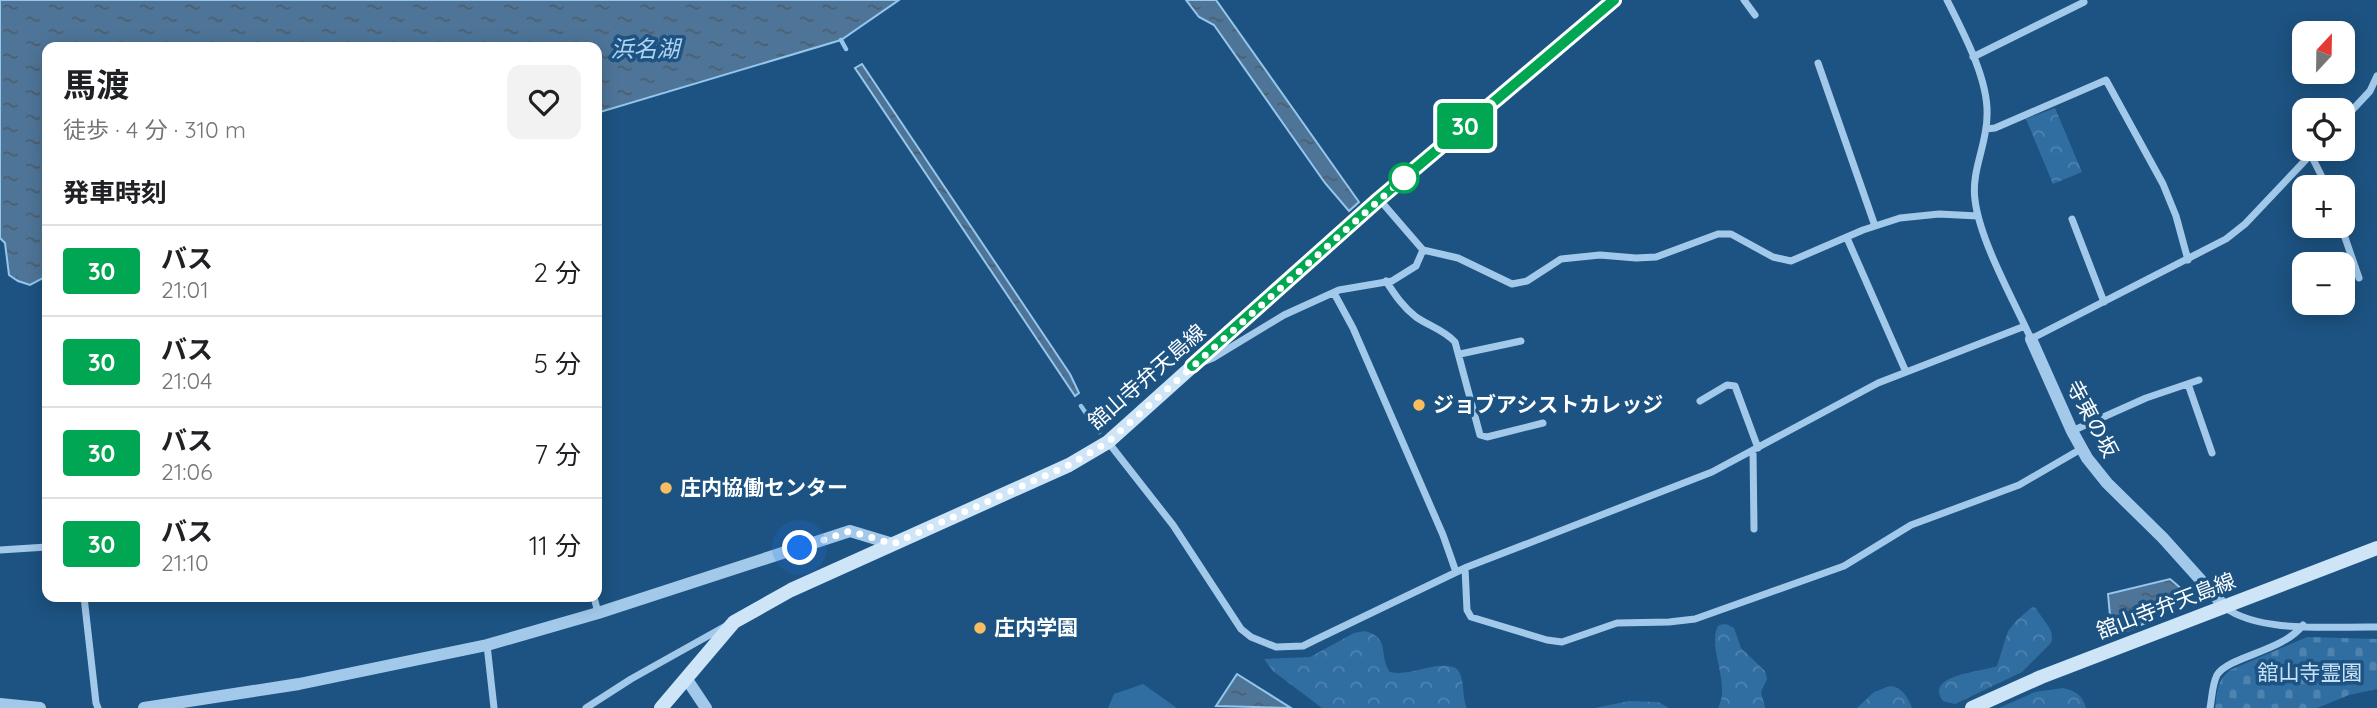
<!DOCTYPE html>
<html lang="ja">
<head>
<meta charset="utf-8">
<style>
  body { margin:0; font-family:Quicksand,"Noto Sans JP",sans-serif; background:#f2f2f2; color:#202124; height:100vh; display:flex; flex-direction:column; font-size:26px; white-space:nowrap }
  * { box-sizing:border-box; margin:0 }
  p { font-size:23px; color:#757577 }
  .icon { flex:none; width:38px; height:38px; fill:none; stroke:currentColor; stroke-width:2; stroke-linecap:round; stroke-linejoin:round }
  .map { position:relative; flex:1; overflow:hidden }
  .side { position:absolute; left:42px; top:42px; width:560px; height:560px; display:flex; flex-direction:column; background:#fff; border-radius:14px; box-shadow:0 4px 18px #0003 }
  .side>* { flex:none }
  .badge { padding:0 14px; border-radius:5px; font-size:24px; line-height:46px }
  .needle { width:46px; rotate:22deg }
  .controls { position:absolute; left:2292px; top:21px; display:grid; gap:14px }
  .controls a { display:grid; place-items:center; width:63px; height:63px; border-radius:14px; background:#fff; box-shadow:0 4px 18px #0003; font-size:35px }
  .you { position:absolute; width:35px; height:35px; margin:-18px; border:5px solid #fff; border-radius:50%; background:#1a73e8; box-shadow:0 0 0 10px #1a73e833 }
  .map>.badge { position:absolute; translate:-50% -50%; box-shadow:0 0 0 4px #fff }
  h2 { padding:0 21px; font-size:26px; line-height:63px }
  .round { display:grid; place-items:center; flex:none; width:74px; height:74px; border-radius:14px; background:#f2f2f2 }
  .summary { display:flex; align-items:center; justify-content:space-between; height:119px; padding:0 21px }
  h1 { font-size:33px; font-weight:700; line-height:52px }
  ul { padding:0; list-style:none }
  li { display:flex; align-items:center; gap:21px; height:91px; padding:0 21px; border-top:2px solid #e0e0e0 }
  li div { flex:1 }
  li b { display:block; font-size:26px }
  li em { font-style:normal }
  li .badge { min-width:77px; font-weight:700; text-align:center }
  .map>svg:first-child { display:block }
  .forest { fill:url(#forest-crowns) }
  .cemetery { fill:url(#cemetery-stones) }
  .pitch { fill:#306da1 }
  .water { fill:url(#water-ripples); stroke:#95c6eb; stroke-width:2 }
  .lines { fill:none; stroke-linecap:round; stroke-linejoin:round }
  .stream { stroke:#95c6eb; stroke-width:4.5 }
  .minor { stroke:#a2c9ea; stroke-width:7 }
  .tertiary { stroke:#a2c9ea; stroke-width:12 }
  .secondary { stroke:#cee4f7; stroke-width:14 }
  .line-casing { stroke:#fff; stroke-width:16 }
  .line { stroke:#00a651; stroke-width:10 }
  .walk { stroke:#fff; stroke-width:7; stroke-dasharray:0 12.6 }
  .stop-dot { fill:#fff; stroke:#00a651; stroke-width:3.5 }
  .poi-dot { fill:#f9be60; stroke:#1d5382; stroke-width:2.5 }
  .labels { text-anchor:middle; stroke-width:7; stroke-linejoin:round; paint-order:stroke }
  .street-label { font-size:21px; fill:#fff; stroke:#1d5382 }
  .poi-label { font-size:21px; font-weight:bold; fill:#fff; stroke:#1d5382; text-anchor:start }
  .park-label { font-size:21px; fill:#c7e1f7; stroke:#1d5382 }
  .water-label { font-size:23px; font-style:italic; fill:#aed3f1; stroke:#1d5382 }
</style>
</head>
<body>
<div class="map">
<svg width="2377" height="708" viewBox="0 0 2377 708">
  <defs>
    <pattern id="forest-crowns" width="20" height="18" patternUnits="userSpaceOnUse" patternTransform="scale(1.75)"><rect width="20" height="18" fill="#306da1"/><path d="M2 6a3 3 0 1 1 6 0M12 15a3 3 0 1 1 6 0" fill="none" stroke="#4f83af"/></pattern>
    <pattern id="cemetery-stones" width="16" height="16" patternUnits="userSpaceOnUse" patternTransform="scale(1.75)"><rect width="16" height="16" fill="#306da1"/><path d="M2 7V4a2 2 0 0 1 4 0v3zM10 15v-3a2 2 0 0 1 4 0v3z" fill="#4f83af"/></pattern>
    <pattern id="water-ripples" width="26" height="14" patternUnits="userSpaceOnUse" patternTransform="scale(1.75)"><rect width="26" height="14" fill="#4e7598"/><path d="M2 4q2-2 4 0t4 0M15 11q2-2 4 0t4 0" fill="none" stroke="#4d5e6e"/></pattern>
  </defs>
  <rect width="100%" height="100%" fill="#1d5382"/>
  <!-- forest -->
  <path class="forest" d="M 2055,108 L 2082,172 L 2053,184 L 2026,119 Z
    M 2032,607 L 2036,608 C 2042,620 2056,630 2051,643 L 2022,672 L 1955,704 L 1943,701 C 1923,674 1984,672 1997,666 L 2008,631 L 2017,620 Z
    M 1726,624 L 1734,628 L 1741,648 L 1765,671 L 1767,679 L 1761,692 L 1765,708 L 1718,708 C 1732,683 1705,644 1719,625 Z
    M 1365,631 C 1391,638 1378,655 1390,672 C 1412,677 1435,660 1456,668 C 1466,678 1461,695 1467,708 L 1322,708 L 1273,671 L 1264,659 L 1310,657 L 1354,633 Z
    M 1890,686 C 1902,687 1908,697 1912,708 L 1857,708 L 1874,692 Z
    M 2063,688 C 2076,691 2082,695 2086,708 L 1999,708 L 2035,692 Z
    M 1629,701 L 1658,702 L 1669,708 L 1595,708 Z"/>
  <!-- cemetery -->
  <path class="cemetery" d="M 2307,637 L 2377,639 L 2377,689 L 2349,695 L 2317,708 L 2215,708 C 2217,693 2217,680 2230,670 Z"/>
  <!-- pitch -->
  <path class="pitch" d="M 1143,684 L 1177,708 L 1108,708 L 1114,694 Z"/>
  <!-- water -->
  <path class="water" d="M 0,0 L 899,0 L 841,40 L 597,113 L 597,47 L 47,47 L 47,276 L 30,285 L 18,281 L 9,275 L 5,243 L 0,238 Z
    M 1186,0 L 1216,0 L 1359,202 L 1349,211 L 1325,183 L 1214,25 L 1199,17 Z
    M 862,64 L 1070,374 L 1079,393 L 1075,396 L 855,68 Z
    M 2170,579 L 2184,591 L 2183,593 L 2153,613 L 2146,623 L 2112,637 L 2108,594 Z
    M 1237,674 L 1291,708 L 1216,706 Z"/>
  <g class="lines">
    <!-- stream -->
    <path class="stream" d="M 841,40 L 846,49
      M 1081,406 L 1099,432"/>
    <!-- minor -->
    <path class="minor" d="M 1744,0 L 1755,15
      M 1947,0 C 1963,32 1989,80 1987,116 C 1987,145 1971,170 1975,200 C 1980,241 2013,299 2031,339 L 2226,239 L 2245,224 L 2316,149
      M 1973,57 L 2084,2
      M 1818,63 L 1875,226
      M 2343,120 L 2370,91 L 2377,76
      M 1986,129 L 1995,128 L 2106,80 L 2163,184 L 2176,216 L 2188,260
      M 2311,155 L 2327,187
      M 1379,199 L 1423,250 L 1458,258 L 1512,284 L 1527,281 L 1561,259 L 1600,255 L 1636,258 L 1656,257 L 1718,234 L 1731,234 L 1773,257 L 1791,261 L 1863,230 L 1900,218 L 1939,214 L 1978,216
      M 2072,219 L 2104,302
      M 2341,226 L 2359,278
      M 1847,238 L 1906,372
      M 1386,281 C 1395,295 1403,307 1416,317 C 1429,326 1444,330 1455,342 L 1480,435 L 1487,437 L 1543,423
      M 1334,293 L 1353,328 L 1443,535 L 1456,572
      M 1460,354 L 1521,341
      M 1203,362 L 1213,358 L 1284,315 L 1339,290 L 1392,281 L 1416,266 L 1423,250
      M 2188,384 L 2212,453
      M 1700,401 L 1727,385 L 1735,386 L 1758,448
      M 2072,431 L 2146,398 L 2199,380
      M 1108,442 L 1173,525 L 1241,629 L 1251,637 L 1276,647 L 1303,646 L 1315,640 L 1467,567 L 1712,472 L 1878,383 L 2025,326
      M 1753,450 L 1754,529
      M 0,550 L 47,547
      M 1465,568 L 1467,610 L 1471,617 L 1547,640 L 1562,642 L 1617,623 L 1669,622 L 1695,619 L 1844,566 L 1911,525 L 2019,485 L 2081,449
      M 84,597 L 96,703 L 98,708
      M 594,597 L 598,613
      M 2224,607 C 2261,634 2332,626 2377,627
      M 487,645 L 494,708
      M 586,708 L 631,679 L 724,627
      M 2210,708 C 2212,698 2212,685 2217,675 C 2229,656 2282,652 2303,625"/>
    <!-- tertiary -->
    <path class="tertiary" d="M 2031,339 L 2072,431 L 2087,458 L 2107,483 L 2163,538 L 2224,606
      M 686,678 L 706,708
      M 0,704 L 40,708
      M 144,708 L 299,684 L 487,645 L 598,613 L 850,531 L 893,544"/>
    <!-- secondary -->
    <path class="secondary" d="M 661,708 L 734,622 L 791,590 L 1069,465 L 1108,442 L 1379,199 L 1615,0
      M 1972,708 L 2041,677 L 2377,548"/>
  </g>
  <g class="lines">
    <defs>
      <path id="line" d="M 1192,366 L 1379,199 L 1614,0"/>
    </defs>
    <!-- line casing -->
    <use href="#line" class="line-casing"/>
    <!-- line -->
    <use href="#line" class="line"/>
    <!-- walk -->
    <path class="walk" d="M 800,548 L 850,531 L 893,544 L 1069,465 L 1108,442 L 1404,178"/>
  </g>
  <!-- markers -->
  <circle class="stop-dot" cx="1404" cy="178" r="14"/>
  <g class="poi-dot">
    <circle cx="1419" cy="405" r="7"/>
    <circle cx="666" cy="488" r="7"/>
    <circle cx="980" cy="628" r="7"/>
  </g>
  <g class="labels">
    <!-- street labels -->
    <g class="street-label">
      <text transform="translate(1147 377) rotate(-41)" y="7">舘山寺弁天島線</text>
      <text transform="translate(2092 419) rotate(62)" y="7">寺東の坂</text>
      <text transform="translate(2166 606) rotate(-21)" y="7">舘山寺弁天島線</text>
    </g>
    <!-- poi labels -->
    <g class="poi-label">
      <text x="1433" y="412">ジョブアシストカレッジ</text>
      <text x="680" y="495">庄内協働センター</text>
      <text x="994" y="635">庄内学園</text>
    </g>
    <!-- park labels -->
    <g class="park-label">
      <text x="2310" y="680">舘山寺霊園</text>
    </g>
    <!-- water labels -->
    <g class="water-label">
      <text x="645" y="57">浜名湖</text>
    </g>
  </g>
</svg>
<div class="controls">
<a><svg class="needle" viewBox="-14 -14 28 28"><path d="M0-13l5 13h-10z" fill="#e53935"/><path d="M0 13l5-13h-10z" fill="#757577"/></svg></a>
<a><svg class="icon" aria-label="locate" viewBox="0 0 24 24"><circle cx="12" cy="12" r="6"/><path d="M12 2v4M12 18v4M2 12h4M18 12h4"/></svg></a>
<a>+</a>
<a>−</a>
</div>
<div class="you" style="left:800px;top:548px"></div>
<b class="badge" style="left:1465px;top:126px;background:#00a651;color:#fff">30</b>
<section class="side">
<div class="summary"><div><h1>馬渡</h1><p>徒歩 · 4 分 · 310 m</p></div><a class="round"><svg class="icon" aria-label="heart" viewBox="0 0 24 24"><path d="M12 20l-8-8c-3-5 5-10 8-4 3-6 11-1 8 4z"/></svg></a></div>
<h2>発車時刻</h2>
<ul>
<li><span class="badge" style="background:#00a651;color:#fff">30</span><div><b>バス</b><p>21:01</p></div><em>2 分</em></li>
<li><span class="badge" style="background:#00a651;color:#fff">30</span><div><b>バス</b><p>21:04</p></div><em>5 分</em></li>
<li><span class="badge" style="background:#00a651;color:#fff">30</span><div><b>バス</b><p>21:06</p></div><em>7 分</em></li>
<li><span class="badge" style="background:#00a651;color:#fff">30</span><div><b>バス</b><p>21:10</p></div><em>11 分</em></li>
</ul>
</section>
</div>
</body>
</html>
